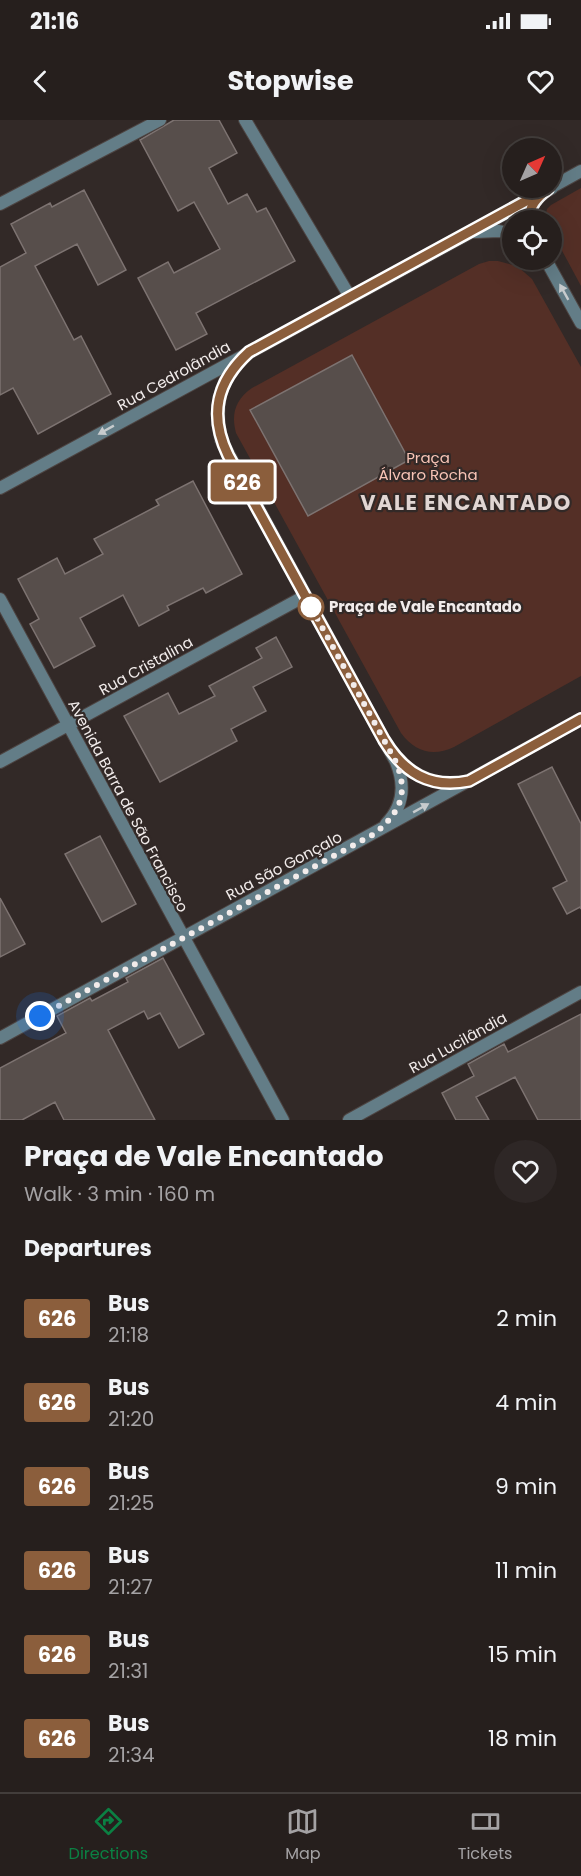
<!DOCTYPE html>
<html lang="en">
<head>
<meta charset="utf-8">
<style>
  body { margin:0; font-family:Poppins,sans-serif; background:#2e2726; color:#f1f3f6; height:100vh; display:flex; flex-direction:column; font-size:22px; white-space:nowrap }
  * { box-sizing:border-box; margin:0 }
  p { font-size:20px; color:#a4a2a4 }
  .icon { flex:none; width:33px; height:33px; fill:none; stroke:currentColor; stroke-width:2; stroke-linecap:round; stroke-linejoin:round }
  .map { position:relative; height:1000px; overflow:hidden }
  .panel { display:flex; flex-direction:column; background:#261f1d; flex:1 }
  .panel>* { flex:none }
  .badge { padding:0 12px; border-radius:4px; font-size:21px; line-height:39px }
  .needle { width:39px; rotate:45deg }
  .controls { position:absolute; left:502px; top:18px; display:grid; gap:12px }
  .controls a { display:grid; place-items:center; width:60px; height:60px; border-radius:50%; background:#261f1d; box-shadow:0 6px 24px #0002,0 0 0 2px #423d3b; font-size:30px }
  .you { position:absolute; width:30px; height:30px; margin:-15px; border:4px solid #fff; border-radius:50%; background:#1a73e8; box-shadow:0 0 0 9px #1a73e833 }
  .map>.badge { position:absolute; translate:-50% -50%; box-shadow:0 0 0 3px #fff }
  h2 { padding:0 24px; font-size:22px; line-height:54px }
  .round { display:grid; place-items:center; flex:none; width:63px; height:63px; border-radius:32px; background:#2e2726 }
  .summary { display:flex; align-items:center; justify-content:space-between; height:102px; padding:0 24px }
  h1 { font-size:28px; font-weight:700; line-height:45px }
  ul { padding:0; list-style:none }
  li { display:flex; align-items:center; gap:18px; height:84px; padding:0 24px }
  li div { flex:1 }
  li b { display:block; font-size:22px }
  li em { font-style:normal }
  li .badge { min-width:66px; font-weight:700; text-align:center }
  .status { display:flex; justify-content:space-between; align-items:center; height:42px; padding:0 30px; background:#261f1d; direction:ltr }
  .status svg { height:16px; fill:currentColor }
  header { display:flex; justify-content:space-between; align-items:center; height:78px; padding:0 24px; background:#261f1d; font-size:27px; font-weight:700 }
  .tabs { display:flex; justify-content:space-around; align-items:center; height:84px; border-top:2px solid #423d3b; background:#261f1d; font-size:16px; color:#a4a2a4 }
  .tabs a { display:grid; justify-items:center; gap:3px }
  .tabs .current { color:#0b8043 }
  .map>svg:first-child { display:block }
  .green { fill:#542f26 }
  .building { fill:#574e4b; stroke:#7d7371; stroke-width:1.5 }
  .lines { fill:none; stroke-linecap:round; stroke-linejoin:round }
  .street-casing { stroke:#4d4442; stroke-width:14 }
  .street { stroke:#637d87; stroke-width:12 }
  .oneway { fill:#c7cbcd }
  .line-casing { stroke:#fff; stroke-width:14 }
  .line { stroke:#8b5e3c; stroke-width:9 }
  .walk { stroke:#f2eceb; stroke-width:6; stroke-dasharray:0 10.8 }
  .stop-dot { fill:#fff; stroke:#8b5e3c; stroke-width:3 }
  .labels { text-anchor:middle; stroke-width:4.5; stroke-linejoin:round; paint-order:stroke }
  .street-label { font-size:15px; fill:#f2eceb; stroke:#322927 }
  .park-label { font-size:15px; fill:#f8c4b6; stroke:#322927 }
  .stop-label { font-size:15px; font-weight:bold; fill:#f2eceb; stroke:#322927; text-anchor:start }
  .district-label { font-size:21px; font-weight:bold; letter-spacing:1.5px; fill:#e1d6d3; stroke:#322927 }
</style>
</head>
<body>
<div class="status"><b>21:16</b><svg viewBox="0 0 49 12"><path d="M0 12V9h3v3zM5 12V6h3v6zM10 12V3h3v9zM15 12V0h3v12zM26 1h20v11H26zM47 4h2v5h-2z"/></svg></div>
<header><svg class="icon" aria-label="back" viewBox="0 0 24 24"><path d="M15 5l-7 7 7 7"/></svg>Stopwise<svg class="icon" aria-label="heart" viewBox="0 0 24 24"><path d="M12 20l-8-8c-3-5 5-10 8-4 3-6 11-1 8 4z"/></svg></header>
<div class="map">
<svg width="581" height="1000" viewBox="0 0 581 1000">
  <rect width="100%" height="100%" fill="#322927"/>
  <!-- green -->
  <path class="green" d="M 581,68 L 581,166 L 552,112 L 552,100 L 546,100 L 545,98 L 547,89 L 551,85 Z
    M 489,141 L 498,141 L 517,146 L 532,159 L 581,247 L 581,556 L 454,627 C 433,637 415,632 401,613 L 236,313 C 231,294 235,280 252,268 L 479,144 Z"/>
  <!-- building -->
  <path class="building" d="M 174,0 L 219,0 L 237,33 L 209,48 L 228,84 L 247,74 L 257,92 L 266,88 L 295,141 L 196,193 L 207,214 L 176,230 L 138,158 L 168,142 L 174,153 L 220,129 L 194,82 L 178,91 L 140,20 Z
    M 84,70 L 126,150 L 98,165 L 77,124 L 35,146 L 74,220 L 81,216 L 111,274 L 38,314 L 13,268 L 0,275 L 0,147 L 26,133 L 11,104 L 50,83 L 52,87 Z
    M 352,235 L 409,340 L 308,396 L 250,290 Z
    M 193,361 L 242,454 L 206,473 L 203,468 L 167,486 L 169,490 L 139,506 L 123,475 L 80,498 L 95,526 L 54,548 L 30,504 L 39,499 L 18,459 L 57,438 L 65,454 L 103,434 L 94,419 L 159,385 L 156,380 Z
    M 276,517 L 292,547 L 253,567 L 266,591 L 231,609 L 237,621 L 160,662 L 124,596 L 168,573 L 179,594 L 215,576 L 209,566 L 262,538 L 256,528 Z
    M 552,647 L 581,704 L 581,789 L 580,787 L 567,794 L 553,768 L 567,761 L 518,664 Z
    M 100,716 L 136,784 L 102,802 L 65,734 Z
    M 0,778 L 25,824 L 0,837 Z
    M 163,838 L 204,914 L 179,928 L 160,893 L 148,899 L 144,891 L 108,910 L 155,1000 L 64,1000 L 55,982 L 22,1000 L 0,1000 L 0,948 L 66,913 L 57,896 L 90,878 L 92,881 L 128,862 L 126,858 Z
    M 581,894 L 581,1000 L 538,1000 L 515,957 L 476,977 L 489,1000 L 456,1000 L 442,973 L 474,956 L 468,944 L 504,924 L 508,932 Z"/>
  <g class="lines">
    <defs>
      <path id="street" d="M 245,0 L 350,177
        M 552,67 L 581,51
        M 0,84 L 160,0
        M 529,100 L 532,85 L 540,75
        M 475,112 L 499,111 L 513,114
        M 546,140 L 581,203
        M 242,239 C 218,260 215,291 221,320 L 396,642 C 405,664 404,686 386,704
        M 0,368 L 552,68
        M 0,479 L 283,1000
        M 397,638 C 414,657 439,667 465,662
        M 0,642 L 305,476
        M 0,918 L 581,599
        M 349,1000 L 581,872"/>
    </defs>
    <!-- street casing -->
    <use href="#street" class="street-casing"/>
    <!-- street -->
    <use href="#street" class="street"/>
  </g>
  <!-- one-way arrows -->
  <defs><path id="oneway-solid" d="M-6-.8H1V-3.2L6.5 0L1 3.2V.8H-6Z" transform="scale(1.5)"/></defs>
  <g class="oneway">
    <use href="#oneway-solid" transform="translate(564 172) rotate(-119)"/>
    <use href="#oneway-solid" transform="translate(106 310) rotate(151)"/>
    <use href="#oneway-solid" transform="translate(421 688) rotate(-29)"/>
  </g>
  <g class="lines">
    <defs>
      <path id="line" d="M 529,100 C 529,86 537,77 548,69 L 249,232 C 216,262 209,295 228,335 L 384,620 C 404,653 430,669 469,661 L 581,599"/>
    </defs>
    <!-- line casing -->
    <use href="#line" class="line-casing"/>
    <!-- line -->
    <use href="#line" class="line"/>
    <!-- walk -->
    <path class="walk" d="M 40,896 L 374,714 C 400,693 409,674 396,642 L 311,487"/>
  </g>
  <!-- markers -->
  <circle class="stop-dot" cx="311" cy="487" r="12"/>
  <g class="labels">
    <!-- street labels -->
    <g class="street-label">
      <text transform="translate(174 256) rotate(-29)" y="5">Rua Cedrolândia</text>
      <text transform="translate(146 546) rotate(-29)" y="5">Rua Cristalina</text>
      <text transform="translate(128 686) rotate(62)" y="5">Avenida Barra de São Francisco</text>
      <text transform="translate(284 746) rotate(-28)" y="5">Rua São Gonçalo</text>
      <text transform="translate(458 923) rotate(-29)" y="5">Rua Lucilândia</text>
    </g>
    <!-- park labels -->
    <g class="park-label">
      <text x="428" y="343">Praça<tspan x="428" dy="17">Álvaro Rocha</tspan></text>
    </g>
    <!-- stop labels -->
    <g class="stop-label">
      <text x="329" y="492">Praça de Vale Encantado</text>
    </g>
    <!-- district labels -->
    <g class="district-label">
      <text x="466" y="390">VALE ENCANTADO</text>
    </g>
  </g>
</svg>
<div class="controls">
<a><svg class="needle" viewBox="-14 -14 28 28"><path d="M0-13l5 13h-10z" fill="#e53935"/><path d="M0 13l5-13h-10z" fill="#a4a2a4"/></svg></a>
<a><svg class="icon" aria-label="locate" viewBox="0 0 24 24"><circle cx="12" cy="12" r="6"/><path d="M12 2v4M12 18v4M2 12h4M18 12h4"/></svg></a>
</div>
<div class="you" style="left:40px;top:896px"></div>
<b class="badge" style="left:242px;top:362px;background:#8b5e3c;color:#fff">626</b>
</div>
<section class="panel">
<div class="summary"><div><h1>Praça de Vale Encantado</h1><p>Walk · 3 min · 160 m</p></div><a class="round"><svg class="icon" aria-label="heart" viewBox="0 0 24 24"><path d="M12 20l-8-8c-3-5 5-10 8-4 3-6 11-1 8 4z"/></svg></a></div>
<h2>Departures</h2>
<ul>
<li><span class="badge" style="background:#8b5e3c;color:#fff">626</span><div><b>Bus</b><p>21:18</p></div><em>2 min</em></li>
<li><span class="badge" style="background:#8b5e3c;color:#fff">626</span><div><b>Bus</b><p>21:20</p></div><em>4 min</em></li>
<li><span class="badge" style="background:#8b5e3c;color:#fff">626</span><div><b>Bus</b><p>21:25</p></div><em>9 min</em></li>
<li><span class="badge" style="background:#8b5e3c;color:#fff">626</span><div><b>Bus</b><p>21:27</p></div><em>11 min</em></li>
<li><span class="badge" style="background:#8b5e3c;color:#fff">626</span><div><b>Bus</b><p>21:31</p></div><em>15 min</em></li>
<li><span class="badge" style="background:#8b5e3c;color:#fff">626</span><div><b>Bus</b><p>21:34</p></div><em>18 min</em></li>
</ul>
</section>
<nav class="tabs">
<a class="current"><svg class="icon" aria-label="directions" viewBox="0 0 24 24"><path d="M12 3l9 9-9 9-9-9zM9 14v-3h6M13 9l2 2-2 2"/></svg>Directions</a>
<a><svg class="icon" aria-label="map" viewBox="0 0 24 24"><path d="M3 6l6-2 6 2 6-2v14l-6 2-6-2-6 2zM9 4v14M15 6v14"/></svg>Map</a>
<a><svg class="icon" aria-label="tickets" viewBox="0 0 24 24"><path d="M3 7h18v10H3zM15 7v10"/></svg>Tickets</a>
</nav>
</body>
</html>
